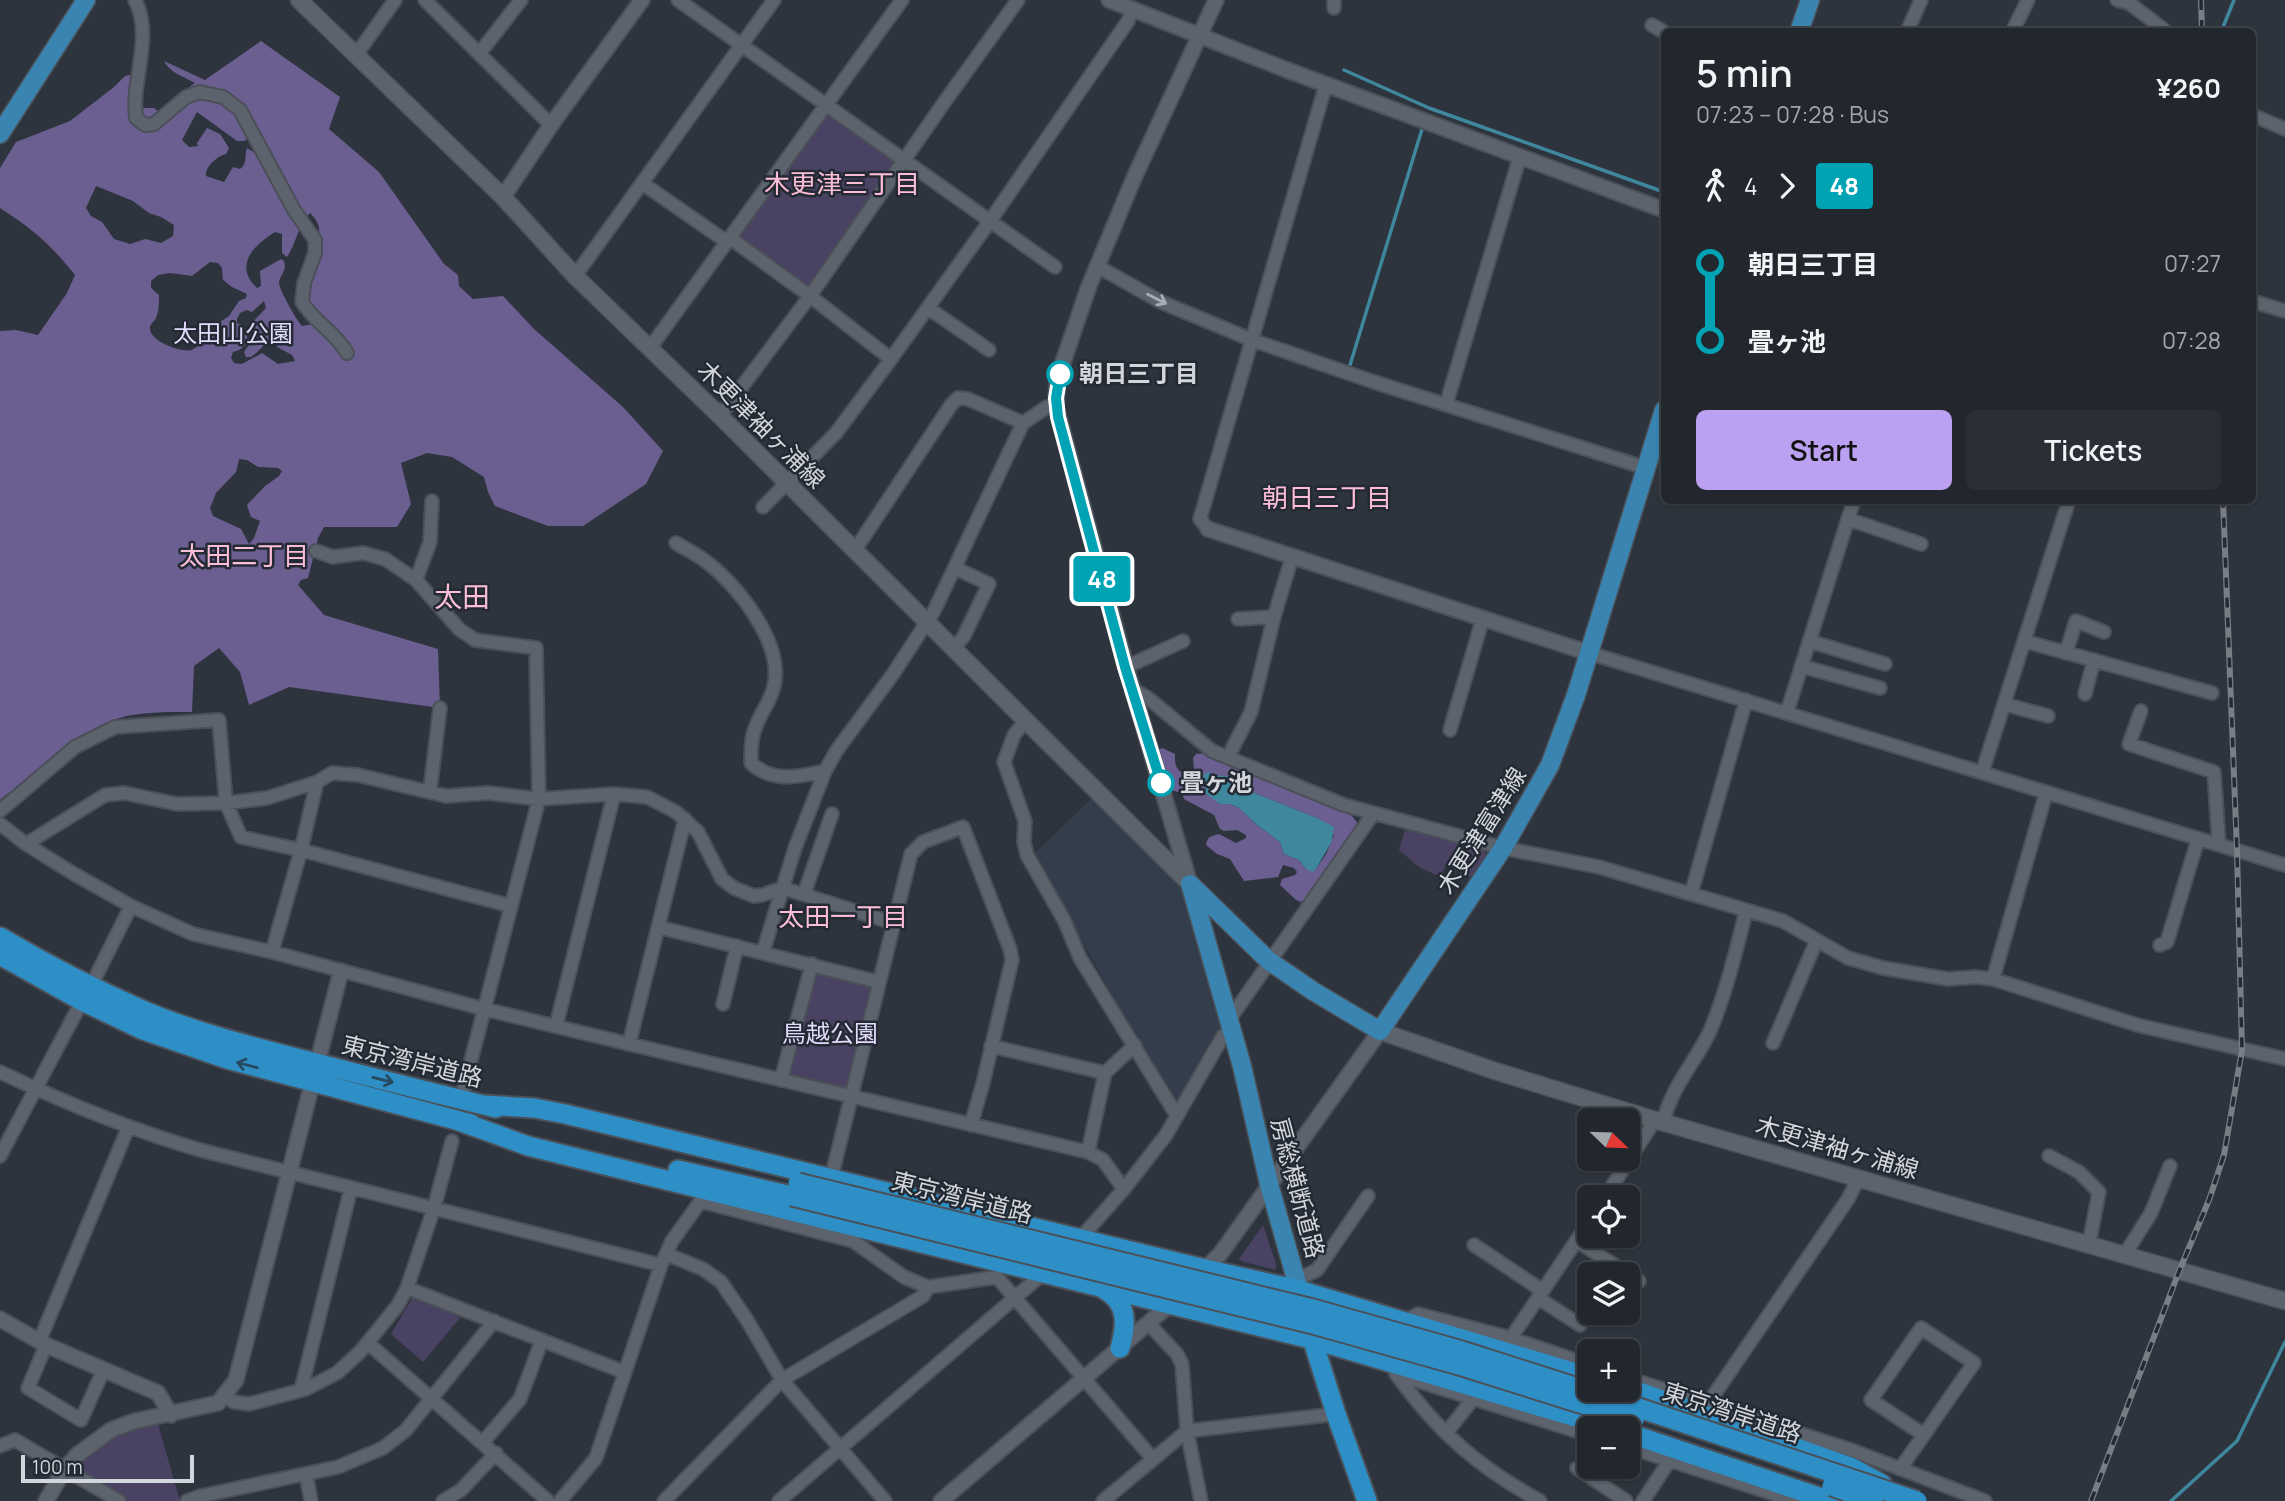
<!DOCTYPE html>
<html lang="en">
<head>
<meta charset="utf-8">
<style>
  body { margin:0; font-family:Manrope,"Noto Sans JP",sans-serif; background:#2a2f36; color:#f1f3f6; height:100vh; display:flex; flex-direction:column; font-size:26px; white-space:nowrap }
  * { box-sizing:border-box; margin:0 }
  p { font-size:23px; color:#a2a5aa }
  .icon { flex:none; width:38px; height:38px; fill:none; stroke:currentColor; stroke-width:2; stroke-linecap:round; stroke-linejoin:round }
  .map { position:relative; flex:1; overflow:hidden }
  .side { position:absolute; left:1661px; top:28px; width:595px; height:476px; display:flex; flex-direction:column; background:#22272e; border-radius:10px; box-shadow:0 2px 5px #0004,0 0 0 2px #3f444a }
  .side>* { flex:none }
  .badge { padding:0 14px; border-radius:5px; font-size:24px; line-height:46px }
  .needle { width:46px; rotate:113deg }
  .tools { position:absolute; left:1577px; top:1108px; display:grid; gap:14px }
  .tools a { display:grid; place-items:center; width:63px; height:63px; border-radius:10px; background:#22272e; box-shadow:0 2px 5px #0004,0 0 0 2px #3f444a; font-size:35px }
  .scale { position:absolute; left:21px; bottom:18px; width:173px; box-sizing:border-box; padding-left:7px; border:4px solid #d3d7dd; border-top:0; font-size:19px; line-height:24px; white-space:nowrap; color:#d3d7dd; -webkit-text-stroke:5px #242a33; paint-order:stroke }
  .map>.badge { position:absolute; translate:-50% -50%; box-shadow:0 0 0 4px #fff }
  .legs { display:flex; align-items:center; gap:10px; height:77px; padding:0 35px; font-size:23px }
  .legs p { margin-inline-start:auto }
  .headline { display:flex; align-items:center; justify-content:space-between; height:119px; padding:0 35px }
  h1 { font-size:38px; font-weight:600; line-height:52px }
  .primary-button { display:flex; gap:14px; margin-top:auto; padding:14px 35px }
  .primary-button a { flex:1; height:80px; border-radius:10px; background:#bca0f2; color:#111; font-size:28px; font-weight:600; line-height:80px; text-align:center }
  .primary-button a+a { background:#2a2f36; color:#f1f3f6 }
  ul { padding:0 35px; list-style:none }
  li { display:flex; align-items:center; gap:24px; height:77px; font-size:26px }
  li i { display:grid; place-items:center; width:10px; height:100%; margin:0 9px; background:currentColor }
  li i::after { content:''; width:18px; height:18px; margin:-9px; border:5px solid; border-radius:50%; background:#22272e }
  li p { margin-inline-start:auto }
  li:first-child i { background:linear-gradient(#0000 50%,currentColor 0) }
  li:last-child i { background:linear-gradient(currentColor 50%,#0000 0) }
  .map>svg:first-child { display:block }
  .built { fill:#333d4b }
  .green { fill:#4a4262 }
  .forest { fill:#6b5e90; fill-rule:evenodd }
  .water { fill:#3f879d }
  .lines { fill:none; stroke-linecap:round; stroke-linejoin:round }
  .stream { stroke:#3f879d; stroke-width:3.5 }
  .minor-casing { stroke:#4b5058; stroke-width:16 }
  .tertiary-casing { stroke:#4b5058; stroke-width:18 }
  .secondary-casing { stroke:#4b5058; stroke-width:19 }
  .primary-casing { stroke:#4b5058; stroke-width:21 }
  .trunk-casing { stroke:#4b5058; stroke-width:23 }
  .minor { stroke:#5c636d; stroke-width:12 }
  .tertiary { stroke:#5c636d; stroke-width:14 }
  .secondary { stroke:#5c636d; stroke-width:16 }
  .primary { stroke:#3984b0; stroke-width:18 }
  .trunk { stroke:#2d8fc6; stroke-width:19 }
  .rail-casing { stroke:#797e86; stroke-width:6 }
  .rail { stroke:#242a33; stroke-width:3.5; stroke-dasharray:10; stroke-linecap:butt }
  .trunk-bridge-casing { stroke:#4b5058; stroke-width:23; stroke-linecap:butt }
  .trunk-bridge { stroke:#2d8fc6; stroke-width:19 }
  .oneway { stroke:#a9aeb6 }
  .oneway2 { stroke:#27485f }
  .line-1-casing { stroke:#fff; stroke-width:16 }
  .line-1 { stroke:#00a3b4; stroke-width:10 }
  .stop-1-dot { fill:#fff; stroke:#00a3b4; stroke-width:3.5 }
  .labels { text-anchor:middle; stroke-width:5; stroke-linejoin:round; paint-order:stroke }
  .park-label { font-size:24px; fill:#e2dbfb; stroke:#242a33 }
  .stop-label { font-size:24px; font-weight:bold; fill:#d3d7dd; stroke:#242a33; text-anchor:start }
  .street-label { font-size:24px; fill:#d3d7dd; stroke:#242a33 }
  .neighbourhood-label { font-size:26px; fill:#fcbdd9; stroke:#242a33 }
  .quarter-label { font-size:28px; fill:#fcbdd9; stroke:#242a33 }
</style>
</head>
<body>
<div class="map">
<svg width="2285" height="1501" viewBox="0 0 2285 1501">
  <rect width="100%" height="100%" fill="#2e343d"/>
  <!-- built -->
  <path class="built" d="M 1092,798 L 1187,885 L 1228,1029 L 1176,1107 L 1033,855 Z"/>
  <!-- green -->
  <path class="green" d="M 826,114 L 830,114 L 894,158 L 894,165 L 808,287 L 739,237 Z
    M 1405,830 L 1453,839 L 1485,849 L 1486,855 L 1471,877 L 1445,866 L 1441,877 L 1419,867 L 1399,850 Z
    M 818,974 L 869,985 L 874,989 L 848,1092 L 788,1075 L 814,977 Z
    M 1263,1225 L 1276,1264 L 1276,1270 L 1244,1262 L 1239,1259 Z
    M 414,1295 L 460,1318 L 423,1362 L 391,1334 Z
    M 156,1417 L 180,1501 L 119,1501 L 64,1470 L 94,1441 Z"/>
  <!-- forest -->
  <path class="forest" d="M 261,41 L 340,97 L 329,129 L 379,172 L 444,264 L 458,275 L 459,286 L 473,299 L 503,296 L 534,329 L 623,407 L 663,451 L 646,484 L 583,526 L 548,526 L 495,506 L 488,492 L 484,477 L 452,457 L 427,453 L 401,463 L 411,504 L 397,527 L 324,527 L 318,538 L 308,578 L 301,580 L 298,585 L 324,615 L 438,649 L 440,708 L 289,687 L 249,705 L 240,672 L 219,648 L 194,666 L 192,712 C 168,712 135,711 111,721 C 70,738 35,773 0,800 L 0,331 L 16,330 L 38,335 L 67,293 L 75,275 C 51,245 33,229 0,208 L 0,168 L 16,142 L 70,121 L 114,87 L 125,76 L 134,74 L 137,103 L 143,108 L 154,108 L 161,114 L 171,100 L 195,83 C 184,77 169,72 164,61 L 205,80 ZM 197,112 L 237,141 L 244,141 L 250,137 L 259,154 L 257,157 L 255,153 L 247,148 C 244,156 248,163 240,169 L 233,167 L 224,182 L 206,176 C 205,167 217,156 226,154 L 229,148 L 220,134 L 207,128 L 197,143 L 198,146 L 189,147 L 182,140 ZM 96,186 L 133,201 L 149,213 L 161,217 L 174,225 L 173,236 L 161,243 L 145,239 L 130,244 L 114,239 L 102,222 L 91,216 L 86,208 ZM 310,213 C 318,221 322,229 317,239 L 305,302 L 313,324 L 302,326 C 297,321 278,288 279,282 C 281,273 287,271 284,261 L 281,259 L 260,271 L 261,286 L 257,288 C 233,265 254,245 275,232 L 282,234 L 282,253 L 287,257 C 297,242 298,225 310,213 ZM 210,262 L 218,263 L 222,268 L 223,280 L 232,287 L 247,294 L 246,298 L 239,301 L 229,316 L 220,322 L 214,331 L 203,336 L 202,344 C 200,345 193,349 192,350 C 181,353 148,341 150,327 C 150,325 155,320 156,318 C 159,311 159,302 159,295 L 151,288 L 151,281 L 158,275 L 170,273 L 192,276 ZM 264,301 L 266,308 L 250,325 L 253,328 L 253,339 L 244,352 L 246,357 L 251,357 C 260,351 266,341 275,337 L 277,347 L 292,355 L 295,361 L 278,364 L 262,353 L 242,364 L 234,363 L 231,358 L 233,352 L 239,350 L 247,344 L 247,336 L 242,332 L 243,326 L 237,323 L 237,319 L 240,313 L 247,310 L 252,312 ZM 239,459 L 247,460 L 258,467 L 278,468 L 282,471 L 279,476 L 265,486 L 247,505 L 251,517 L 260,521 L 254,538 L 249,544 L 241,529 L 213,516 L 210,508 L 216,493 L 236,472 Z
    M 1162,748 L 1175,754 C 1175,764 1175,770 1185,774 L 1194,770 L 1193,758 L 1196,754 L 1207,753 L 1271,780 C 1276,786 1286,785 1292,792 L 1300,792 C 1320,800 1354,806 1360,830 L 1312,897 L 1300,902 L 1295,899 L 1280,885 L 1282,879 L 1295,875 L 1297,872 L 1294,868 L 1283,865 L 1278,877 L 1244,881 L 1230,859 L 1217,854 L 1206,845 C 1207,837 1211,836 1219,834 L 1236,843 L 1246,838 L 1246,835 L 1237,830 L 1224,831 L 1220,829 L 1214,815 L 1184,799 L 1182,793 L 1166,789 L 1155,752 ZM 1203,775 L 1227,776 L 1252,792 L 1317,818 L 1334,835 L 1326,854 L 1316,869 L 1306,869 L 1299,860 L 1284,854 L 1280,842 L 1257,825 L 1239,808 L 1206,794 L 1205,782 L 1202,779 Z"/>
  <!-- water -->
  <path class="water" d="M 1208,772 L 1214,775 L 1227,776 L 1252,792 L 1317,818 L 1334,827 L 1332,841 L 1316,869 L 1313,872 L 1306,869 L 1299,860 L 1284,854 L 1280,842 L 1257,825 L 1239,808 L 1230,804 L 1220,804 L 1206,794 L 1205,782 L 1201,777 Z"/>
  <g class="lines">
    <!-- stream -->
    <path class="stream" d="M 2221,32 L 2234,0
      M 1344,70 L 1429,108 L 1664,192
      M 1350,365 L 1423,126
      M 2171,1501 L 2237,1441 L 2285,1342"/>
    <defs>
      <path id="minor" d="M 135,0 C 154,37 131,79 136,118 L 145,125 L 154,124 L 186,97 L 200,92 L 223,97 L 240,110 L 294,210 L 315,240 L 315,253 L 304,283 L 302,302 C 314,322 336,333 347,353
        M 425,0 L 551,125
        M 678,0 L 1055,267
        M 2117,0 L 2129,3 L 2167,32
        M 1334,8 L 1334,0
        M 1652,25 L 1664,32
        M 1907,32 L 1921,0
        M 2012,32 L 2028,0
        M 479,54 L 521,0
        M 356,55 L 395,0
        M 2252,115 L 2285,129
        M 642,183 L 727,242
        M 730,238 L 810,296 L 891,359
        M 1097,266 L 1161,302 L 1252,340 L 1374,382 L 1646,468
        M 575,276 L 774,0
        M 2252,301 L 2285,311
        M 928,308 L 989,350
        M 650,348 L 902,0
        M 1446,405 L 1520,156
        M 720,416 L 810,296 L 943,104 L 1018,0
        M 763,507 L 836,433 L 891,359 L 990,221 L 1128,21 L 1132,9
        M 1848,519 L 1921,544
        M 1208,529 L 1200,519 L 1326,84
        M 676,543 C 685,549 695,553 704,560 C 737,584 784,643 774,686 C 771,701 761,712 756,726 C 751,737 751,750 751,763 C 773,783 798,777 825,771
        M 855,550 L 951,405 L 958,398 L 968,399 L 1023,423
        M 316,551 L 333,557 L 363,553 L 385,559 L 416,580 L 459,629 L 475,640 L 536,648 L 539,799 L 461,1099
        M 416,580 L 430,542 L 432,501
        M 1238,619 L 1274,617
        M 1809,641 L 1885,664
        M 2024,641 L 2212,693
        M 954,648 L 964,636 L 989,584 L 955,568
        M 1589,653 L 2285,865
        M 2066,653 L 2076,621 L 2104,632
        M 1801,666 L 1880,688
        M 1126,667 L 1183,641
        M 1132,689 L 1148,698 L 1212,751 L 1344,805 L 1503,848 L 1599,867 L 1783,921 L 1848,958 L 1883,968 L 1948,979 L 1975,977 L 1993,979 L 2137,1025 L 2285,1059
        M 2085,694 L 2094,660
        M 2004,704 L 2048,716
        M 2141,711 L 2129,744 L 2214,772 L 2219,845
        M 1787,712 L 1854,500
        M 1026,720 L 1014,735 L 1004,762 L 1025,821 L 1024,842 L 1027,855 L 1064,920 L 1080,958 L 1177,1116
        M 1450,730 L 1483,618
        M 1228,757 L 1251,712 L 1274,617 L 1292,557
        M 1982,773 L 2069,500
        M 430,791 L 440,708
        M 0,811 L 75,747 L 115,727 L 219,720 L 226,803 L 241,837 L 301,850 L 511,906
        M 0,824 L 26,844 L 74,874 L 131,906 L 193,934 L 272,952 L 484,1009 L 629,1044 L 685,819
        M 26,844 L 105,795 L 124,793 L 177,804 L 226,803 L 267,798 L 317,782 L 332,773 L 358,775 L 446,796 L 488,793 L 539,799 L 614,794 L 647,797 L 676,812 L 698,832 L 722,879 L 734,888 L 754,896 L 762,895 L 783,888 L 893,923
        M 804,894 L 832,814
        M 1691,894 L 1746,700
        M 658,927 L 879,982
        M 2160,945 L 2167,942 L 2198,839
        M 272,952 L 301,850 L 317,782
        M 763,952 L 795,848 L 825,771 L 837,750 L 893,674 L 934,611 L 1023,423 L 1047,407 L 1056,407
        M 95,978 L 131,906
        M 1993,979 L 2046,793
        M 723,1004 L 737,946
        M 1229,1020 L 1373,814
        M 556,1026 L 614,794
        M 1773,1043 L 1816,942
        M 629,1044 L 1088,1152 L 1103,1160 L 1124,1189
        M 991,1046 L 1105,1073
        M 0,1072 C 65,1103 131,1130 200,1150 L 661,1265
        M 781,1080 L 812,964
        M 1663,1123 C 1671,1087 1695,1063 1710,1031 C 1726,993 1736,951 1746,911
        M 1088,1152 L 1105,1073 L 1135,1045
        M 0,1156 L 82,1001
        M 2049,1156 L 2079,1172 L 2099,1192 L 2089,1244
        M 831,1179 L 911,854 L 923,842 L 963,827 L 1010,949 L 1012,960 L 983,1083 L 971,1125
        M 1605,1197 L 1655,1120
        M 700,1201 L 853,1241 L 904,1277 L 928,1287 L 997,1277 L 1153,1459
        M 1078,1241 L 1124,1189 L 1166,1135 L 1223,1036 L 1232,1032
        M 1577,1241 L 1639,1281
        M 1474,1245 L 1543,1291
        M 666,1254 L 703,1269 L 721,1282 L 747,1320 L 782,1380 L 885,1501
        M 2125,1254 L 2151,1213 L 2170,1166
        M 1296,1280 L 1317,1270 L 1368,1196
        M 407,1288 L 624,1372
        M 1538,1298 L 1580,1325
        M 1406,1321 L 1418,1314 L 1507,1337 L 1589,1365
        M 1148,1323 L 1177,1354 L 1182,1364 L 1187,1431 L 1201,1501
        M 1511,1338 L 1589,1222
        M 39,1342 L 128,1128
        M 368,1343 L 548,1501
        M 46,1345 L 28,1388 L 81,1420 L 104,1369
        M 1391,1362 L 1396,1374 L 1589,1435
        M 1396,1374 C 1438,1432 1478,1467 1540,1501
        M 1628,1378 L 1851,1450 L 1985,1501
        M 301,1390 L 351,1188
        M 224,1396 L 234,1402 L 249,1404 L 306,1389 L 337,1373 L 360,1352 L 398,1305 L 407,1288 L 434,1208 L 452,1141
        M 1707,1405 L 1848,1199 L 1859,1178
        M 1446,1433 L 1473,1399
        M 483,1442 L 520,1399 L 542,1340
        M 0,1446 L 15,1440 L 119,1501
        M 1628,1447 L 1796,1501
        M 1577,1468 L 1626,1501
        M 1900,1469 L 1974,1363 L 1921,1328 L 1871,1400 L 1924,1435
        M 306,1474 L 311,1501
        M 187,1501 L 201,1496 L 338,1467 L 383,1448 L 406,1430 L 494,1321
        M 443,1501 L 461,1490 L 496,1453
        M 560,1501 L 596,1458 L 661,1265 L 672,1241 L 705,1195
        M 664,1501 L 782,1380 L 923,1296 L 928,1287
        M 779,1501 L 1047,1270
        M 1103,1501 L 1187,1431 L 1336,1414
        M 1643,1501 L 1670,1460"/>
      <path id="tertiary" d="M 1109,0 L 1287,70 L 1664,210
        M 503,197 L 551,125 L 642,0
        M 1208,529 L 1589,653
        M 1190,884 L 1126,667 L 1056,407 L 1057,383 L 1061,368 L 1089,286 L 1134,178 L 1216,0
        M 1200,1274 L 1221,1253 L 1380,1031
        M 0,1319 L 46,1345 L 158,1393 L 171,1415
        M 46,1501 L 64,1470 L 77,1455 L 111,1430 L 135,1421 L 218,1403 L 236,1380 L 341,971
        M 941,1501 L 1174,1301"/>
      <path id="secondary" d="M 299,0 L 503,197 L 575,276 L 720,416 L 1190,884
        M 1380,1031 L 1495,1071 L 1655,1120 L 2285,1301"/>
      <path id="primary" d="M 1799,32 L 1810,0
        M 0,134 L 86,0
        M 1190,884 L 1269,961 L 1313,991 L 1380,1031 L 1503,848 L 1550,765 L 1576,695 L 1664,410
        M 1191,887 L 1242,1066 L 1269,1184 L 1299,1290"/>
      <path id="trunk" d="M 0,937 C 47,965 96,990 147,1012 C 203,1035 262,1049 320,1064 C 379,1079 437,1094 496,1108
        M 0,955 L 82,1001 L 143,1030 L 227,1059 L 471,1124
        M 484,1105 L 534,1108 L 565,1114 L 1205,1269 L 1299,1290 L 1589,1377
        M 459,1121 L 528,1146 L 1311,1339 L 1613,1428
        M 678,1170 L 792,1196
        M 1104,1289 C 1128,1303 1127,1323 1120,1348
        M 1310,1332 L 1336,1414 L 1367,1501
        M 1628,1388 L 1853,1468 L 1882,1484
        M 1628,1433 L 1831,1501"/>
    </defs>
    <!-- minor casing -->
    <use href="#minor" class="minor-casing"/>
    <!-- tertiary casing -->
    <use href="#tertiary" class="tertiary-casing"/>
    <!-- secondary casing -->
    <use href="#secondary" class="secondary-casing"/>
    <!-- primary casing -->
    <use href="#primary" class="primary-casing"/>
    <!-- trunk casing -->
    <use href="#trunk" class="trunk-casing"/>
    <!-- minor -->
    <use href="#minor" class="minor"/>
    <!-- tertiary -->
    <use href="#tertiary" class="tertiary"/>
    <!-- secondary -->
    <use href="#secondary" class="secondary"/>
    <!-- primary -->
    <use href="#primary" class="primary"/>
    <!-- trunk -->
    <use href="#trunk" class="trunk"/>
    <defs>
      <path id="rail" d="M 2201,0 L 2202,32
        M 2091,1501 L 2180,1269 L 2209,1200 L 2224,1155 L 2242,1050 L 2237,851 L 2223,500"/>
    </defs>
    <!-- rail casing -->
    <use href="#rail" class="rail-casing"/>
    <!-- rail -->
    <use href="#rail" class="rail"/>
    <defs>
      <path id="trunk-bridge" d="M 798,1183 L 1313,1309 L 1462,1351 L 1609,1398 L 1917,1501
        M 792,1196 L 1313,1324 L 1459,1365 L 1634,1420
        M 1832,1486 L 1873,1501"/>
    </defs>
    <!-- trunk-bridge casing -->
    <use href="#trunk-bridge" class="trunk-bridge-casing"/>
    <!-- trunk-bridge -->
    <use href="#trunk-bridge" class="trunk-bridge"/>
  </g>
  <!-- one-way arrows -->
  <defs><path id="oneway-shaft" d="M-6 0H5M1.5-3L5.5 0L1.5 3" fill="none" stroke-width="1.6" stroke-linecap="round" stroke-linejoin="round" transform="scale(1.75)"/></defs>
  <use class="oneway" href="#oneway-shaft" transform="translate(1157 299) rotate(27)"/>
  <g class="oneway2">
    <use href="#oneway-shaft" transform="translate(247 1065) rotate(-165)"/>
    <use href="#oneway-shaft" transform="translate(383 1080) rotate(14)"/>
  </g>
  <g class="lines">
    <defs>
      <path id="line-1" d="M 1060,374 L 1056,398 L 1058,417 L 1125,667 L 1161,783"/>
    </defs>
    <!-- line-1 casing -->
    <use href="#line-1" class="line-1-casing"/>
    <!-- line-1 -->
    <use href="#line-1" class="line-1"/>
  </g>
  <!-- markers -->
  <g class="stop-1-dot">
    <circle cx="1060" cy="374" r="12"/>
    <circle cx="1161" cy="783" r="12"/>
  </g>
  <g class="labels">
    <!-- park labels -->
    <g class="park-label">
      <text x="233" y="342">太田山公園</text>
      <text x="830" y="1042">鳥越公園</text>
    </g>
    <!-- stop labels -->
    <g class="stop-label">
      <text x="1079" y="382">朝日三丁目</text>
      <text x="1180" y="791">畳ヶ池</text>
    </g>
    <!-- street labels -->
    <g class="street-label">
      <text transform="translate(761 425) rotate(45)" y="8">木更津袖ヶ浦線</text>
      <text transform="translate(1482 831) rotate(-58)" y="8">木更津富津線</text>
      <text transform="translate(412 1062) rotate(14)" y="8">東京湾岸道路</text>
      <text transform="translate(1837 1148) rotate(16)" y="8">木更津袖ヶ浦線</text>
      <text transform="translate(1297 1188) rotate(75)" y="8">房総横断道路</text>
      <text transform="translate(962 1198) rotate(14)" y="8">東京湾岸道路</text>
      <text transform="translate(1732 1413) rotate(18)" y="8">東京湾岸道路</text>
    </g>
    <!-- neighbourhood labels -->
    <g class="neighbourhood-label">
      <text x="842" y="193">木更津三丁目</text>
      <text x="1327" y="507">朝日三丁目</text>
      <text x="244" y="565">太田二丁目</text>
      <text x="843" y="926">太田一丁目</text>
    </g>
    <!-- quarter labels -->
    <g class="quarter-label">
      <text x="462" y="607">太田</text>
    </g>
  </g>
</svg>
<div class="tools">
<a><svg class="needle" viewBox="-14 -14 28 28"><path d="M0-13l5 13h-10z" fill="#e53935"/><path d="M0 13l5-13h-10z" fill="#a2a5aa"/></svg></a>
<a><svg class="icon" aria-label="locate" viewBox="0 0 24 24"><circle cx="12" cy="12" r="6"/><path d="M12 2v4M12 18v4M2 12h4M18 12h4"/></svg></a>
<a><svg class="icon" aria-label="layers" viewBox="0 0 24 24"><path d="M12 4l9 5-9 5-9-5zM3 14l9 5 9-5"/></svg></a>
<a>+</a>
<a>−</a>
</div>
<div class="scale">100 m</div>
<b class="badge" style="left:1102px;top:579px;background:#00a3b4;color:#fff">48</b>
<section class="side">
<div class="headline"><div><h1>5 min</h1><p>07:23 – 07:28 · Bus</p></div><b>¥260</b></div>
<div class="legs"><svg class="icon" aria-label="walk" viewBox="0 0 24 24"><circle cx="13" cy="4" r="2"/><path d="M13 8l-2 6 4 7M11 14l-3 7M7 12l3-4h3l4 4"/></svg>4<svg class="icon" aria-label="forward" viewBox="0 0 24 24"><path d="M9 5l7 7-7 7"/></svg><b class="badge" style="background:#00a3b4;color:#fff">48</b></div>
<ul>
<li><i style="color:#00a3b4"></i><b>朝日三丁目</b><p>07:27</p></li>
<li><i style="color:#00a3b4"></i><b>畳ヶ池</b><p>07:28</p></li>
</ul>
<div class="primary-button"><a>Start</a><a>Tickets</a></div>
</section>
</div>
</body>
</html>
